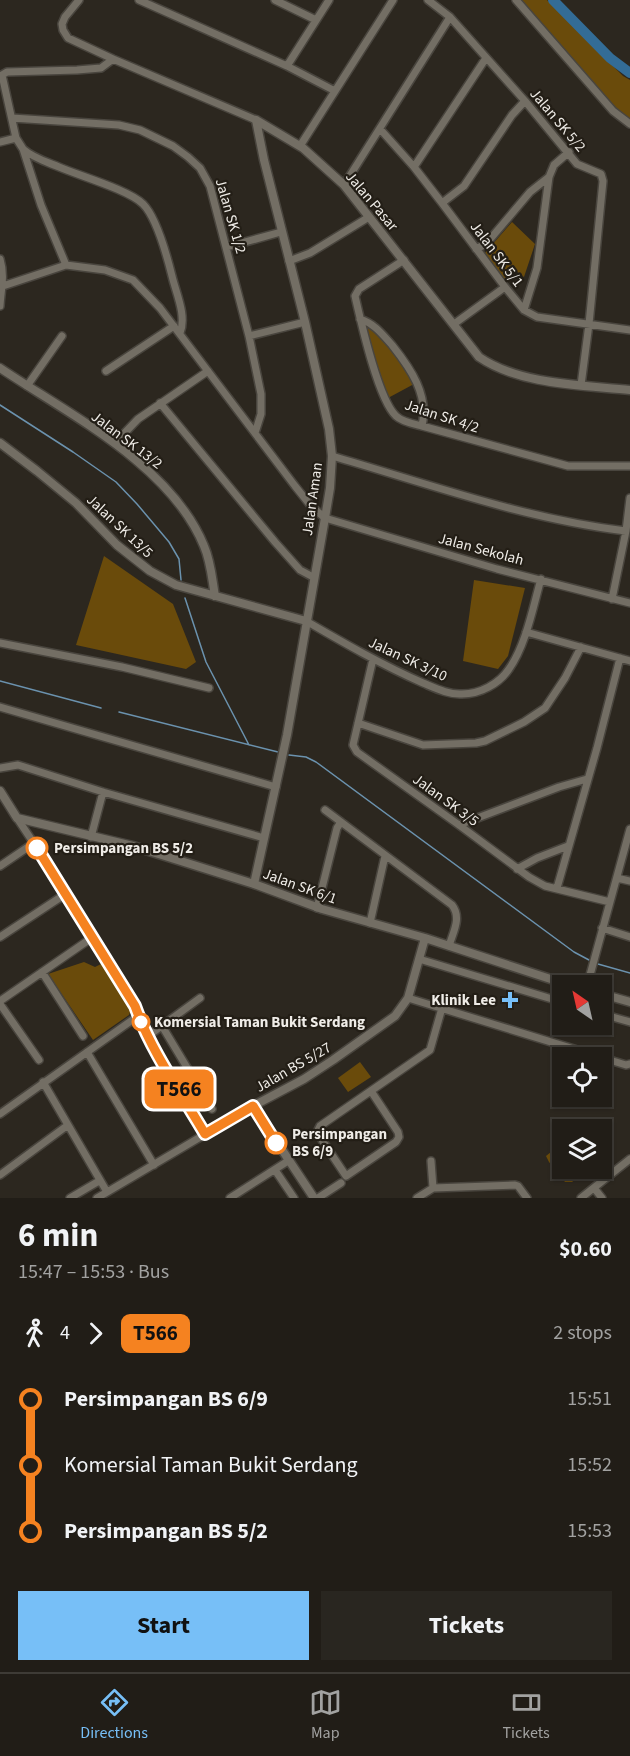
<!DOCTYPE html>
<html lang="en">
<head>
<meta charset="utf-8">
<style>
  body { margin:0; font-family:"Source Sans 3",sans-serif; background:#292620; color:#f1f3f6; height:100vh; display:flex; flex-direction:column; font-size:22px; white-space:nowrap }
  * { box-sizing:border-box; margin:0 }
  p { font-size:20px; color:#a2a2a1 }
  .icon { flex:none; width:33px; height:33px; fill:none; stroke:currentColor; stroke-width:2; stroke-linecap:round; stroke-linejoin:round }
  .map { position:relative; height:1198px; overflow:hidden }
  .side { display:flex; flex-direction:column; background:#211d17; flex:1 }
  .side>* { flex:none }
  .badge { padding:0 12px; border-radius:9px; font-size:21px; line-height:39px }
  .needle { width:39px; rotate:326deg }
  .controls { position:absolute; left:552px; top:975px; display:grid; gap:12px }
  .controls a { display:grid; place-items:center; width:60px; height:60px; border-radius:0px; background:#211d17; box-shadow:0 2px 4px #0004,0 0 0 2px #3e3b36; font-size:30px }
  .map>.badge { position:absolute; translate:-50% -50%; box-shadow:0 0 0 3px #fff }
  .legs { display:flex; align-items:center; gap:9px; height:66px; padding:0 18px; font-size:20px }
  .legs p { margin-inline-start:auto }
  .overview { display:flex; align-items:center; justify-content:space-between; height:102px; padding:0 18px }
  h1 { font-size:33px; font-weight:700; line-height:45px }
  .action { display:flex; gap:12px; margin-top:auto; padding:12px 18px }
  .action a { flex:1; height:69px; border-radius:0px; background:#77bff7; color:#111; font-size:24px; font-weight:700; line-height:69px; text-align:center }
  .action a+a { background:#292620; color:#f1f3f6 }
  ul { padding:0 18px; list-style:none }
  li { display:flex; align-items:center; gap:21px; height:66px; font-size:22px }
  li i { display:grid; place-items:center; width:9px; height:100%; margin:0 8px; background:currentColor }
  li i::after { content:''; width:15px; height:15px; margin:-8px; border:4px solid; border-radius:50%; background:#211d17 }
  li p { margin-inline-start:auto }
  li:first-child i { background:linear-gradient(#0000 50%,currentColor 0) }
  li:last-child i { background:linear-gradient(currentColor 50%,#0000 0) }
  .tab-bar { display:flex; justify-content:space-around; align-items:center; height:84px; border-top:2px solid #3e3b36; background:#211d17; font-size:16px; color:#a2a2a1 }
  .tab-bar a { display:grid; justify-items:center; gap:3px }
  .tab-bar .active { color:#77bff7 }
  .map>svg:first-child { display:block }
  .green { fill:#6a4b0b }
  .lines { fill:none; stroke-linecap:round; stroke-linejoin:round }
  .stream { stroke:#6b92ae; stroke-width:1.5 }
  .river { stroke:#336c96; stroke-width:10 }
  .minor-casing { stroke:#49453e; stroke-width:10 }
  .tertiary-casing { stroke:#49453e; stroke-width:11 }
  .minor { stroke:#736e64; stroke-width:7 }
  .tertiary { stroke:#736e64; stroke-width:8 }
  .line-1-casing { stroke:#fff; stroke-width:14 }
  .line-1 { stroke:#f58220; stroke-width:9 }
  .stop-1-dot { fill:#fff; stroke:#f58220; stroke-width:3 }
  .poi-dot { fill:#77bff7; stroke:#231e16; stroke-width:2 }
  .labels { text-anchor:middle; stroke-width:4.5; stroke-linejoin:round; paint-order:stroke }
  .street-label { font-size:15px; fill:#efece7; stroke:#231e16 }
  .stop-label { font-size:15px; font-weight:bold; fill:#efece7; stroke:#231e16; text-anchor:start }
  .poi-label { font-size:15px; font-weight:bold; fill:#efece7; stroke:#231e16; text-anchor:end }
</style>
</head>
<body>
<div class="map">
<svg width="630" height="1198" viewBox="0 0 630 1198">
  <rect width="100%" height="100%" fill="#2c271f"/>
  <!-- green -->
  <path class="green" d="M 520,0 L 547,0 L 623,76 L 630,80 L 630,119 C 614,110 609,100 596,87 C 580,69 560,55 551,33 L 544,29 Z
    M 512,222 L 535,244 L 524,277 L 516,271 L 504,283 L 485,253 Z
    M 367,324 C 381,330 405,370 414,384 L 388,398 L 380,379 L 366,327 Z
    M 104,556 L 173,604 L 196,662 L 186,669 L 76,645 Z
    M 474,580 L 525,588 L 508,656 L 498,669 L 463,661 Z
    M 84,962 L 95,967 L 105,962 L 133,1004 L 129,1015 L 93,1040 L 48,974 Z
    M 360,1062 L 371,1077 L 348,1092 L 338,1078 Z
    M 562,1143 L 562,1168 L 588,1169 L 572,1182 L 565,1182 L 549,1162 L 546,1156 Z"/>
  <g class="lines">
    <!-- stream -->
    <path class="stream" d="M 0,405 L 73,452 L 116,482 L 137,504 L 169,542 L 179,559 L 181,580
      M 185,598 L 206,662 L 249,745
      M 0,681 L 101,708
      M 119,712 L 278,752
      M 289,755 L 306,757 L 316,762 L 574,952 L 589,960
      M 598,964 L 630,973"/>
    <!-- river -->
    <path class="river" d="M 553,0 L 610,58 L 630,73"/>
    <defs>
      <path id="minor" d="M 79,0 L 65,17 L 62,24 L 63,30 L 68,38 L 113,59 L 256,120
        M 139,0 L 287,66 L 335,91
        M 275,0 L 316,20
        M 428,0 L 450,17 L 525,101 L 577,164 L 601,174 L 603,181 L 589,324 L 581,385
        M 516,0 L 613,111 L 630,124
        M 287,66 L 329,0
        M 12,118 L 119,125 L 140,130 L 173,146 L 188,157 L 200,168 L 210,186 L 249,336 L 261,394 L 261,414 L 255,433
        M 380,129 L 414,167 L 442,203 L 505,287 L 524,310 L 537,317 L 630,330
        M 0,142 L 16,138
        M 300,146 L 393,0
        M 23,149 C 33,158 47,162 59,167 C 80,176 129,190 143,204 C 157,218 167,256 172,276 C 176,293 187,316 180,333
        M 414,167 L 486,58
        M 344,185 L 450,17
        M 442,203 L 464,186 L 512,115 L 525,101
        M 227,247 L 281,232
        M 476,249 L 486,244 L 530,192 L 549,177
        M 0,259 C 5,276 1,289 0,306
        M 404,260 L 359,289 L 355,296 C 361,322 378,399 396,416 C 402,422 414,424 422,426 L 568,466 L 630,466
        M 289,261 L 310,253 L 369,217
        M 66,265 L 41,205 L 23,149 L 16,138 L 2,75 L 7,72 L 77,70 L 101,68 L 113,59
        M 0,287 L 66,265 L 105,270 L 133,280 L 160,308 L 295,486 L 311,506 L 325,518 L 497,569 L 630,603
        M 524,310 L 537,268 L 549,177 L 554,165 L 569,152
        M 360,319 C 375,324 382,334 392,345 C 411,369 429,395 422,426
        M 454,324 L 505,287
        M 249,336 L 305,322
        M 106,371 L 174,326
        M 27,386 L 62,336
        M 160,403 L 275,542 L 300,570 L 313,577
        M 115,443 L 138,419 L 208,371
        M 332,456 C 429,484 525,519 626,531
        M 612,599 L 626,531 L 630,498
        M 306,621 C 344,643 382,665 423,683 C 435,688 449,695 462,694 C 480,694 499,684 509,669 C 526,645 533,607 541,579
        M 526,632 L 630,661
        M 0,643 L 122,667 L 209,688
        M 373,659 L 353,745 L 357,752 L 459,825 L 529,877 L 545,886 L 610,902
        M 0,707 L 276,787
        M 358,723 L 423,745 L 476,743 L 485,741 L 524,722 L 545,708 L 565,678 L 581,647
        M 0,768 L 18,765 L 103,792 L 264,838
        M 325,810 L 452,905 C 462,918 453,932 449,946
        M 17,818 L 51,869 L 127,991 C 135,1005 139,1019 146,1033 C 164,1068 186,1101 205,1134
        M 459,825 L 559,787 L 587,779
        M 91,837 L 103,792
        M 0,866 L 34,843
        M 517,869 L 537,858 L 568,846
        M 617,878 L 630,881
        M 557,888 L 597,748 L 620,658
        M 317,908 L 337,828 L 341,822
        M 370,923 L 385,856
        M 602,928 L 630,937
        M 0,937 L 67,893
        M 419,959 L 562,1002
        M 42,972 L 83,1036
        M 587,986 L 630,829
        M 408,998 L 626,1065 L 630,1064
        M 0,1001 L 93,937
        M 0,1004 L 39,1060
        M 602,1014 L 630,1022
        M 162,1026 L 212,1109
        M 148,1036 L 200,998
        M 87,1052 L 154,1165
        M 43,1082 L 107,1192
        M 371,1091 L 398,1132 L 399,1137 L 396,1142 L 346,1176 L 318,1134 L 317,1132 L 320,1126 L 430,1050 L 442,1008
        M 0,1114 L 138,1016
        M 431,1161 L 433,1188
        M 275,1170 L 294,1198
        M 0,1175 L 68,1125
        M 594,1188 L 602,1198
        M 70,1198 L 99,1181
        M 97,1198 L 253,1106
        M 230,1198 L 288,1161
        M 318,1198 L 341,1183
        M 417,1198 L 433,1188 L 515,1185 L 518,1186 L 527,1198
        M 581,1198 L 630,1159"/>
      <path id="tertiary" d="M 256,120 L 303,148 L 344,185 L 479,357 C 520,385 582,385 630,390
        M 0,368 C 70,415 171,465 204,546 C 211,562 212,579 215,596
        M 0,443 L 37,471 L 76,503 L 117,545 L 150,571 L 176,585 L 306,621
        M 0,791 L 17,818 L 133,846 L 254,884 L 322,909 L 425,938 L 572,986
        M 254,884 L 287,735 L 325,518 L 330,488 L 332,456 L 329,429 L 305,322 L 264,160 L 256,120
        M 602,994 L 630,1002
        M 314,1198 L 253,1106 L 304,1079 L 333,1060 L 395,1016 L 408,998 L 425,938"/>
    </defs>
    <!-- minor casing -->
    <use href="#minor" class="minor-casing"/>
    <!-- tertiary casing -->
    <use href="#tertiary" class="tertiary-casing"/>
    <!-- minor -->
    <use href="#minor" class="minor"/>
    <!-- tertiary -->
    <use href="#tertiary" class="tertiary"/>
  </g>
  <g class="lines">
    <defs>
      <path id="line-1" d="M 37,848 L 135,1006 C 151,1051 181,1093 205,1134 L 253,1106 L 276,1143"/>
    </defs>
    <!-- line-1 casing -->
    <use href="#line-1" class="line-1-casing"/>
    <!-- line-1 -->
    <use href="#line-1" class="line-1"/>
  </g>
  <!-- markers -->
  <g class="stop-1-dot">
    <circle cx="37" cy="848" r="10"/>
    <circle cx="141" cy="1022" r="8"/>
    <circle cx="276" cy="1143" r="10"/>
  </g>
  <path class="poi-dot" d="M507 991h6v6h6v6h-6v6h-6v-6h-6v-6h6z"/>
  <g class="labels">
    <!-- street labels -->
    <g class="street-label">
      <text transform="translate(558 120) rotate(50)" y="5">Jalan SK 5/2</text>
      <text transform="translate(372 201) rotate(50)" y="5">Jalan Pasar</text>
      <text transform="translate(231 216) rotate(74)" y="5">Jalan SK 1/2</text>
      <text transform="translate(497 254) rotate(53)" y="5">Jalan SK 5/1</text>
      <text transform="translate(442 416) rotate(18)" y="5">Jalan SK 4/2</text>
      <text transform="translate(127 440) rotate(37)" y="5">Jalan SK 13/2</text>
      <text transform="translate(312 499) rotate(-82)" y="5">Jalan Aman</text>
      <text transform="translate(120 526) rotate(43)" y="5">Jalan SK 13/5</text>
      <text transform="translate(481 549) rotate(15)" y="5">Jalan Sekolah</text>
      <text transform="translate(408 659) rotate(25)" y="5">Jalan SK 3/10</text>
      <text transform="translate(446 800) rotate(36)" y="5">Jalan SK 3/5</text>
      <text transform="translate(300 886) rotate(20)" y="5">Jalan SK 6/1</text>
      <text transform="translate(293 1067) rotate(-30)" y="5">Jalan BS 5/27</text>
    </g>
    <!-- stop labels -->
    <g class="stop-label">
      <text x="54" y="853">Persimpangan BS 5/2</text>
      <text x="154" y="1027">Komersial Taman Bukit Serdang</text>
      <text x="292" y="1139">Persimpangan<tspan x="292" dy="17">BS 6/9</tspan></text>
    </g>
    <!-- poi labels -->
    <g class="poi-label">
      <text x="496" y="1005">Klinik Lee</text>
    </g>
  </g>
</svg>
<div class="controls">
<a><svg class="needle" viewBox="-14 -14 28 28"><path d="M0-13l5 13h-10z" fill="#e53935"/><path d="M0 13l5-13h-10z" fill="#a2a2a1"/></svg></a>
<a><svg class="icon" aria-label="locate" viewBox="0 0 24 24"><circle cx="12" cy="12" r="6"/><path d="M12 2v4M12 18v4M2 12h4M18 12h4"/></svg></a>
<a><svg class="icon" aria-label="layers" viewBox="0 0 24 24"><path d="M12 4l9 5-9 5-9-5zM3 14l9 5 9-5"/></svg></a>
</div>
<b class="badge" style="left:179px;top:1089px;background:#f58220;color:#111">T566</b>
</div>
<section class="side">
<div class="overview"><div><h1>6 min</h1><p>15:47 – 15:53 · Bus</p></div><b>$0.60</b></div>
<div class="legs"><svg class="icon" aria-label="walk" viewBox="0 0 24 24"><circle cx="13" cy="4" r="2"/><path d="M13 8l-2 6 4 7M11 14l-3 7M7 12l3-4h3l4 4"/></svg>4<svg class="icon" aria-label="forward" viewBox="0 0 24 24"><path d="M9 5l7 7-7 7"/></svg><b class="badge" style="background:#f58220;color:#111">T566</b><p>2 stops</p></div>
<ul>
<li><i style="color:#f58220"></i><b>Persimpangan BS 6/9</b><p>15:51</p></li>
<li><i style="color:#f58220"></i><span>Komersial Taman Bukit Serdang</span><p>15:52</p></li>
<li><i style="color:#f58220"></i><b>Persimpangan BS 5/2</b><p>15:53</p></li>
</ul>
<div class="action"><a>Start</a><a>Tickets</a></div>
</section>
<nav class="tab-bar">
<a class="active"><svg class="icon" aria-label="directions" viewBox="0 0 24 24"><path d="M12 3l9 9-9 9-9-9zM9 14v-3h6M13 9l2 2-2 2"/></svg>Directions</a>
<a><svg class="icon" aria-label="map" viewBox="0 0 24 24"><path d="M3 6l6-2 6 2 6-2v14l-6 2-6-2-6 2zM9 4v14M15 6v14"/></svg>Map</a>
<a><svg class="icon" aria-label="tickets" viewBox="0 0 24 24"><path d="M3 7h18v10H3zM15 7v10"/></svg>Tickets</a>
</nav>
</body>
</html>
